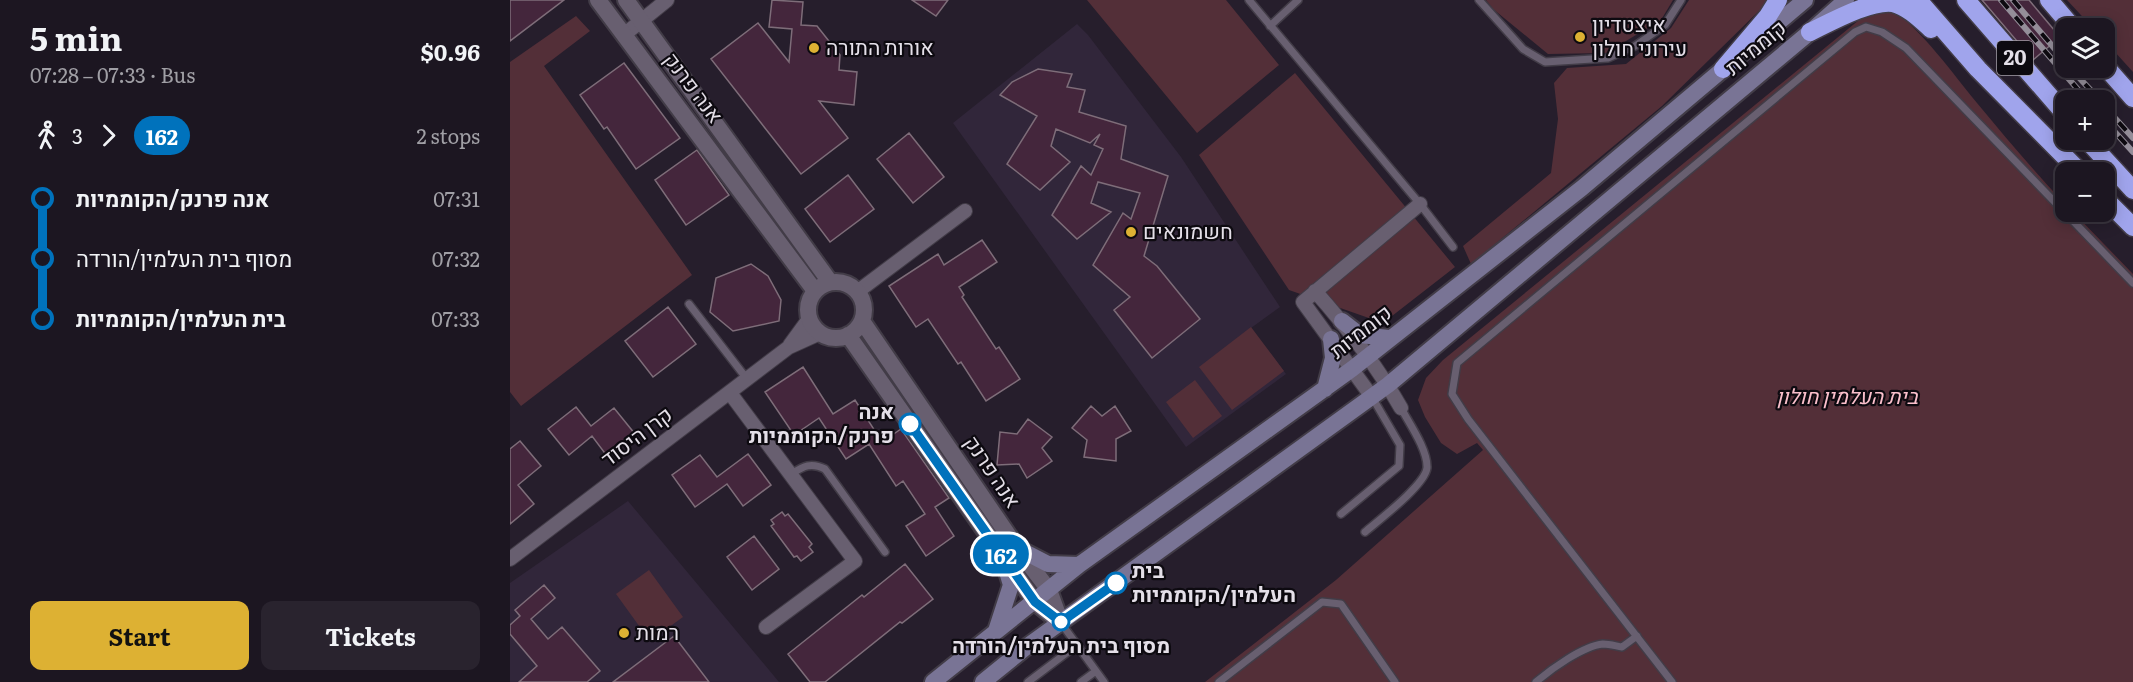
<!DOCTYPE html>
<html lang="en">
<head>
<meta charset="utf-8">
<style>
  body { margin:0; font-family:Literata,Heebo,serif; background:#29232e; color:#f1f3f6; height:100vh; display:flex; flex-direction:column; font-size:22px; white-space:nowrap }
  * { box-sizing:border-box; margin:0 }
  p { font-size:20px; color:#a09fa5 }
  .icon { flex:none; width:33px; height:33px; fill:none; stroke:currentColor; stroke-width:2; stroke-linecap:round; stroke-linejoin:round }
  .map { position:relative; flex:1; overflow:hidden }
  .panel { display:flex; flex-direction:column; background:#1c1621; width:510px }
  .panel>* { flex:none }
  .badge { padding:0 12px; border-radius:20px; font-size:21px; line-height:39px }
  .buttons { position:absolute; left:1545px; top:18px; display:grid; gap:12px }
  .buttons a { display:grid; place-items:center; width:60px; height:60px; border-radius:12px; background:#1c1621; box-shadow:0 3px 15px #0003,0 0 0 2px #3a353f; font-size:30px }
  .map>.badge { position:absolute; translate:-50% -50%; box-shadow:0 0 0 3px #fff }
  .legs { display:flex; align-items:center; gap:9px; height:66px; padding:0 30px; font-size:20px }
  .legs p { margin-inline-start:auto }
  .summary { display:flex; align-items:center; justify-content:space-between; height:102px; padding:0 30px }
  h1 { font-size:33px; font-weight:700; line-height:45px }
  .button { display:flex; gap:12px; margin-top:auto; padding:12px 30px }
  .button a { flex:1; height:69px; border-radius:12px; background:#ddb133; color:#111; font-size:24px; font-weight:700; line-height:69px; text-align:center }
  .button a+a { background:#29232e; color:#f1f3f6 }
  ul { padding:0 30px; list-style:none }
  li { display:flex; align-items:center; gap:21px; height:60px; font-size:22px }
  li i { display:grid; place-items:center; width:9px; height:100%; margin:0 8px; background:currentColor }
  li i::after { content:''; width:15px; height:15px; margin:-8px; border:4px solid; border-radius:50%; background:#1c1621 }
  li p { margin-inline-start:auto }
  li:first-child i { background:linear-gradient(#0000 50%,currentColor 0) }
  li:last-child i { background:linear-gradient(currentColor 50%,#0000 0) }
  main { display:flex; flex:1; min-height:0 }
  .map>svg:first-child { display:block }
  .built { fill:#31263a }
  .green { fill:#532f38 }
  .building { fill:#44263c; stroke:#7e6d79; stroke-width:1.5 }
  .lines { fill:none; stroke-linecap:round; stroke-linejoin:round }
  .service-casing { stroke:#423c47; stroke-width:10 }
  .minor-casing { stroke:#423c47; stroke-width:16 }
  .tertiary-casing { stroke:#423c47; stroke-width:20 }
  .secondary-casing { stroke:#423c47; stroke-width:20 }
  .motorway-casing { stroke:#423c47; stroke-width:21 }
  .service { stroke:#685f70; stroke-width:7 }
  .minor { stroke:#685f70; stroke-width:14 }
  .tertiary { stroke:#685f70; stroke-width:16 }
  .secondary { stroke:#797495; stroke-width:16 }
  .motorway { stroke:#a0a4ec; stroke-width:18 }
  .rail-casing { stroke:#948e99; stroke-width:6 }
  .rail { stroke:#0d0a10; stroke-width:4; stroke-dasharray:11; stroke-linecap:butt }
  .line-1-casing { stroke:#fff; stroke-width:14 }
  .line-1 { stroke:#0072bc; stroke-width:9 }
  .poi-dot { fill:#ddb133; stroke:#0d0a10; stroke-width:2 }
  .stop-1-dot { fill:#fff; stroke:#0072bc; stroke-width:3 }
  .labels { text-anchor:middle; stroke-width:4.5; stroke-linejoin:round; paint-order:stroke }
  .shield { fill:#0d0a10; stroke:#a49fa7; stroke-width:1.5 }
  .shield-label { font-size:20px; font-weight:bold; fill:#e4dfe8 }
  .poi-label { font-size:21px; fill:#e4dfe8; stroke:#0d0a10; text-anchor:start }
  .street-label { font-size:21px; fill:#e4dfe8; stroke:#0d0a10 }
  .park-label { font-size:21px; font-style:italic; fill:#fabfcb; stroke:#0d0a10 }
  .stop-label { font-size:21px; font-weight:bold; fill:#e4dfe8; stroke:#0d0a10; text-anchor:end }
</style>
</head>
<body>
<main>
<section class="panel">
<div class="summary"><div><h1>5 min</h1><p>07:28 – 07:33 · Bus</p></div><b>$0.96</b></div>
<div class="legs"><svg class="icon" aria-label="walk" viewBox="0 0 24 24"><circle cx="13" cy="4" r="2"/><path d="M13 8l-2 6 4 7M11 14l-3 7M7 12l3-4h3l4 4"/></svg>3<svg class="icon" aria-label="forward" viewBox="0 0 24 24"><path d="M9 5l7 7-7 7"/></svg><b class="badge" style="background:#0072bc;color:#fff">162</b><p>2 stops</p></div>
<ul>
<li><i style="color:#0072bc"></i><b>אנה פרנק/הקוממיות</b><p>07:31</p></li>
<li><i style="color:#0072bc"></i><span>מסוף בית העלמין/הורדה</span><p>07:32</p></li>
<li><i style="color:#0072bc"></i><b>בית העלמין/הקוממיות</b><p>07:33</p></li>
</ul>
<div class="button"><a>Start</a><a>Tickets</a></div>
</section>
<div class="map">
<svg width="1623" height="682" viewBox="0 0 1623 682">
  <rect width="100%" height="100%" fill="#261e2c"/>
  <!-- built -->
  <path class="built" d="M 567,24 L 578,35 L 671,157 L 770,307 L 741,328 L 776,374 L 676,447 L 443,123 Z
    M 118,501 L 269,682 L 0,682 L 0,583 Z"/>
  <!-- green -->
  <path class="green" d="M 577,0 L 716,0 L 769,65 L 687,133 Z
    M 976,0 L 1163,0 L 1151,20 L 1096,53 L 1038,54 L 983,9 Z
    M 1179,0 L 1256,0 L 1254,6 L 1152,106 L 961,264 L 953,246 L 1041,173 L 1048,119 L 1044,83 L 1057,68 L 1116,64 L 1161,28 Z
    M 1557,0 L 1623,0 L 1623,72 L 1595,41 L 1594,28 L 1583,28 Z
    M 1381,8 C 1415,34 1440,70 1467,103 C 1496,138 1524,171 1555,204 L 1556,212 L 1563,212 L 1623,274 L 1623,682 L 695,682 L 826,580 L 973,450 L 967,443 L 947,454 L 931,443 L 915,417 L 908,400 L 916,378 L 933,360 L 1360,11 Z
    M 66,16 L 80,31 L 34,66 L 182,275 L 11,406 L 0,392 L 0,62 Z
    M 785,73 L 945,267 L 873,323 L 779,290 L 689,155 Z
    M 741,327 L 774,371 L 722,410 L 689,367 Z
    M 685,380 L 712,416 L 683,438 L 656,402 Z
    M 139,570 L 173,617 L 140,641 L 106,594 Z"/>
  <!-- building -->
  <path class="building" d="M 0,0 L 54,0 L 0,41 Z
    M 262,0 L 293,2 L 291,25 L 307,26 L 330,55 L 329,70 L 347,72 L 344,105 L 309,101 L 338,138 L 291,174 L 201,59 L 248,23 L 279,62 L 282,29 L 259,27 Z
    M 402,0 L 438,0 L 426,16 Z
    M 1472,0 L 1519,0 L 1550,37 L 1523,60 Z
    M 114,63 L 170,138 L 126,169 L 97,127 L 94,129 L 70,95 Z
    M 528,69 L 562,74 L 557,87 L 575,90 L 569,112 L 616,126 L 611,159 L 658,176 L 634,256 L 647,266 L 690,319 L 642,358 L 604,310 L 620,297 L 583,265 L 613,213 L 621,219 L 630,193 L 588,182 L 581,203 L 601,212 L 567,239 L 542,215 L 571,166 L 581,175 L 593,149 L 584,145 L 590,134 L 580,143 L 546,129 L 541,146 L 560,162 L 530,190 L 497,164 L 527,116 L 490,95 L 502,82 Z
    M 399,133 L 434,177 L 403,203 L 367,159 Z
    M 187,150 L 219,195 L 176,225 L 145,180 Z
    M 338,175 L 364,209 L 320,242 L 295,209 Z
    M 472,240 L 487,262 L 449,287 L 454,295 L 452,297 L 486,349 L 489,347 L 510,379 L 476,401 L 451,362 L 448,364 L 418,319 L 406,327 L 379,286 L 428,254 L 434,265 Z
    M 241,264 L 258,276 L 271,300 L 269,321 L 223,331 L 200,312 L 206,278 Z
    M 158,307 L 186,344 L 143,377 L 115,341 Z
    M 293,367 L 323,414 L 345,400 L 372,442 L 391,429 L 439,498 L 425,507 L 444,536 L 416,556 L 396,526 L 415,514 L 393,481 L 386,486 L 359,444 L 336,459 L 309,418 L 284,435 L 255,392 Z
    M 581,406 L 592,416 L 605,406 L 621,431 L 606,439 L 606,461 L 574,457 L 577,440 L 562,428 Z
    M 66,407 L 81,426 L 104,408 L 125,434 L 97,456 L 82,436 L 59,455 L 38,429 Z
    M 518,419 L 542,437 L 532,448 L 542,461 L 517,478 L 509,464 L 487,465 L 490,432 L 507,434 Z
    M 10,441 L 31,466 L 8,485 L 24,504 L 0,524 L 0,449 Z
    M 238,454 L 261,485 L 233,506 L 217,484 L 185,507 L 162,475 L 190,455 L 207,477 Z
    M 272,512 L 275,516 L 278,514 L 302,544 L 299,547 L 303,552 L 291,561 L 287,556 L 284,557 L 261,526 L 264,524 L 261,520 Z
    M 244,536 L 269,569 L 242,590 L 217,557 Z
    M 395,564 L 423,599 L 392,623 L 390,622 L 315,682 L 300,682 L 278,654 L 352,595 L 354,597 Z
    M 34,585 L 45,598 L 21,619 L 38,639 L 52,627 L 90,671 L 77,682 L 9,682 L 27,666 L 0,634 L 0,625 L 10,616 L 5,610 Z
    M 164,636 L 199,682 L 103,682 Z"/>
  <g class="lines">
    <defs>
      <path id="service" d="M 739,0 L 910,204 L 943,247
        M 969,0 L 1013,49 L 1035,62 L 1098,58 L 1125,46 L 1155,25 L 1171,0
        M 760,26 L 788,0
        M 179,304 L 237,379
        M 281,474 C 294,466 301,462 315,469 L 375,552
        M 831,514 L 889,466 L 890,445 L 862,397
        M 855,532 C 869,520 915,485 917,468 C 918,450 899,423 891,408
        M 551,623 L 594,682
        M 518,682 L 567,645
        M 571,682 L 586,671
        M 709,682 L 812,602 L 831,604 L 885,682
        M 1026,682 C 1041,669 1073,646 1093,644 C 1099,644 1106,646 1112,647 L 1127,636
        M 1162,682 L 958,419 L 942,394 L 947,363 L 1345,32 L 1356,27 L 1372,32 L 1396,48 L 1623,283"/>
      <path id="minor" d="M 115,34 L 157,0
        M 805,291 C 837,327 867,366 891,408
        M 347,292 L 455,211
        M 280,345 L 299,319
        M 220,393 L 345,561 L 256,627
        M 862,397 L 793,302 L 910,204
        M 0,559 L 279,347 L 310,333"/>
      <path id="tertiary" d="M 88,0 L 305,291
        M 116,0 L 320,282
        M298 310a28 28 0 1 1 56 0a28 28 0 1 1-56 0Z
        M 352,321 L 507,548 L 539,590 L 551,623
        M 338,335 L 525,602 L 551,623"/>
      <path id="secondary" d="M 832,321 L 850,335 L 879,338
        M 815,389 L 823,358 L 821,339
        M 507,548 L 538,564 L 569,565
        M 486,631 L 501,585 L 492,555
        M 423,682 L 569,565 L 842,369 L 1072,188 L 1295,0
        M 473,682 L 515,648 L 878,385 L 1300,32 L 1336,0"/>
      <path id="motorway" d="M 1408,0 L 1468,69 L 1570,172
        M 1456,0 L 1556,115
        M 1539,0 L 1563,28
        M 1300,32 C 1321,22 1360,0 1383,3 C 1398,7 1410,19 1421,29
        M 1594,65 L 1623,98
        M 1213,69 L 1258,16 L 1268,0
        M 1577,140 L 1623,190
        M 1594,198 L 1623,227"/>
    </defs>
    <!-- service casing -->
    <use href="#service" class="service-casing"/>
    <!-- minor casing -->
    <use href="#minor" class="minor-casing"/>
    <!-- tertiary casing -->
    <use href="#tertiary" class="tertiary-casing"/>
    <!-- secondary casing -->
    <use href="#secondary" class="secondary-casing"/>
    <!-- motorway casing -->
    <use href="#motorway" class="motorway-casing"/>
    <!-- service -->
    <use href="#service" class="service"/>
    <!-- minor -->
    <use href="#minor" class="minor"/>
    <!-- tertiary -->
    <use href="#tertiary" class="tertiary"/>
    <!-- secondary -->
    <use href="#secondary" class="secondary"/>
    <!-- motorway -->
    <use href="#motorway" class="motorway"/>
    <defs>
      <path id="rail" d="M 1491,0 L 1577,100
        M 1503,0 L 1556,62
        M 1560,68 L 1590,100
        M 1594,106 L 1623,138
        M 1594,120 L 1623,152"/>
    </defs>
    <!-- rail casing -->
    <use href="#rail" class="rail-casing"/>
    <!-- rail -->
    <use href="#rail" class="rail"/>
  </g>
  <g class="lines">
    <defs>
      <path id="line-1" d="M 400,424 L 525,602 L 551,622 L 606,583"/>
    </defs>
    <!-- line-1 casing -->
    <use href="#line-1" class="line-1-casing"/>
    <!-- line-1 -->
    <use href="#line-1" class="line-1"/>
  </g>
  <!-- markers -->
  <g class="poi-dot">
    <circle cx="1070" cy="37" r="6"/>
    <circle cx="304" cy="48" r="6"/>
    <circle cx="621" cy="232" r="6"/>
    <circle cx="114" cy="633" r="6"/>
  </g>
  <g class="stop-1-dot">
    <circle cx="400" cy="424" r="10"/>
    <circle cx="606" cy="583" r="10"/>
    <circle cx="551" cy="622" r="8"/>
  </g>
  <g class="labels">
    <!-- shield labels -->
    <rect class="shield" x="1487" y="41" width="36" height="34" rx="4.5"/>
    <g class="shield-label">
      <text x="1505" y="65">20</text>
    </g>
    <!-- poi labels -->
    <g class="poi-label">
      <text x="1082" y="32">איצטדיון<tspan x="1082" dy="24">עירוני חולון</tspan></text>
      <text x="316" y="55">אורות התורה</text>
      <text x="633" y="239">חשמונאים</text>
      <text x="126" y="640">רמות</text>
    </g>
    <!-- street labels -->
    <g class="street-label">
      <text transform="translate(1246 48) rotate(-40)" y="7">קוממיות</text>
      <text transform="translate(183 88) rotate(53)" y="7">אנה פרנק</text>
      <text transform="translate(851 332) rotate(-38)" y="7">קוממיות</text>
      <text transform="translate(127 437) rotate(-37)" y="7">קרן היסוד</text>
      <text transform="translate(482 472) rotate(56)" y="7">אנה פרנק</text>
    </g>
    <!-- park labels -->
    <g class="park-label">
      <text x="1337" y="404">בית העלמין חולון</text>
    </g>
    <!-- stop labels -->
    <g class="stop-label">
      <text x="384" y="419">אנה<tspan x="384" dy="24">פרנק/הקוממיות</tspan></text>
      <text x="622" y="578" text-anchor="start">בית<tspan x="622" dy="24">העלמין/הקוממיות</tspan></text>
      <text x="551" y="653" text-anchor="middle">מסוף בית העלמין/הורדה</text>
    </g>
  </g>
</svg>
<div class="buttons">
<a><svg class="icon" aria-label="layers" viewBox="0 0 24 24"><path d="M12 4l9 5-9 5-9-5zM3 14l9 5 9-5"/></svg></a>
<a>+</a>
<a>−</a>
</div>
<b class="badge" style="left:491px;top:554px;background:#0072bc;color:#fff">162</b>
</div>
</main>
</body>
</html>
